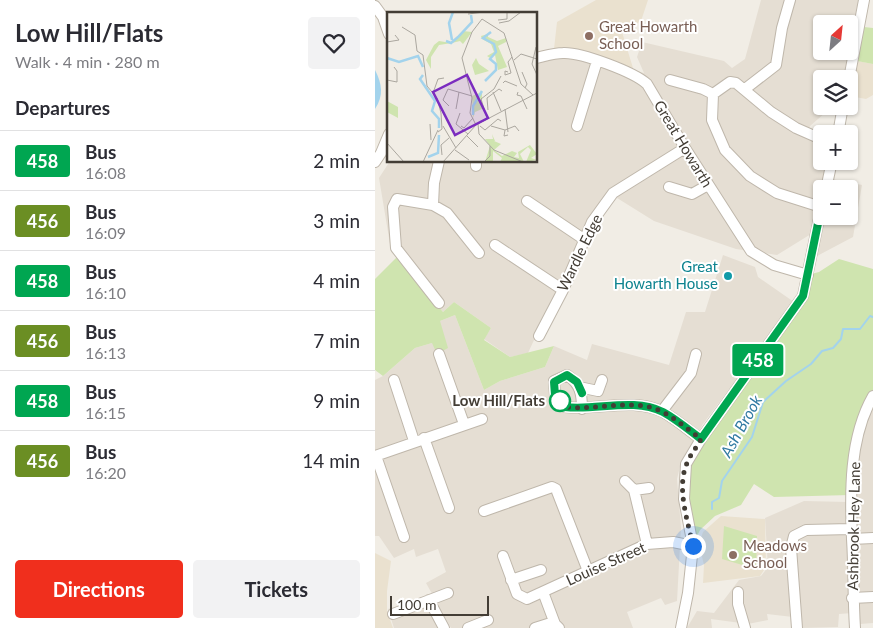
<!DOCTYPE html>
<html lang="en">
<head>
<meta charset="utf-8">
<style>
  body { margin:0; font-family:Lato,sans-serif; background:#f2f2f3; color:#2b2b33; height:100vh; display:flex; flex-direction:column; font-size:19px; white-space:nowrap }
  * { box-sizing:border-box; margin:0 }
  p { font-size:16px; color:#7c7c81 }
  .icon { flex:none; width:28px; height:28px; fill:none; stroke:currentColor; stroke-width:2; stroke-linecap:round; stroke-linejoin:round }
  .map { position:relative; flex:1; overflow:hidden }
  .side { display:flex; flex-direction:column; background:#fff; width:375px }
  .side>* { flex:none }
  .badge { padding:0 10px; border-radius:4px; font-size:18px; line-height:32px }
  .needle { width:32px; rotate:27deg }
  .fabs { position:absolute; left:438px; top:15px; display:grid; gap:10px }
  .fabs a { display:grid; place-items:center; width:45px; height:45px; border-radius:5px; background:#fff; box-shadow:0 1px 4px #0004; font-size:25px }
  .scale { position:absolute; left:15px; bottom:12px; width:99px; box-sizing:border-box; padding-left:5px; border:2px solid #433d35; border-top:0; font-size:14px; line-height:18px; white-space:nowrap; color:#433d35; -webkit-text-stroke:4px #fff; paint-order:stroke }
  .you { position:absolute; width:25px; height:25px; margin:-12px; border:4px solid #fff; border-radius:50%; background:#1a73e8; box-shadow:0 0 0 8px #1a73e833 }
  .map>.badge { position:absolute; translate:-50% -50%; box-shadow:0 0 0 2px #fff }
  h2 { padding:0 15px; font-size:19px; line-height:45px }
  .round { display:grid; place-items:center; flex:none; width:52px; height:52px; border-radius:5px; background:#f2f2f3 }
  .head { display:flex; align-items:center; justify-content:space-between; height:85px; padding:0 15px }
  h1 { font-size:24px; font-weight:700; line-height:38px }
  .primary-button { display:flex; gap:10px; margin-top:auto; padding:10px 15px }
  .primary-button a { flex:1; height:58px; border-radius:5px; background:#f02f1d; color:#fff; font-size:20px; font-weight:700; line-height:58px; text-align:center }
  .primary-button a+a { background:#f2f2f3; color:#2b2b33 }
  ul { padding:0; list-style:none }
  li { display:flex; align-items:center; gap:15px; height:60px; padding:0 15px; border-top:1px solid #e1e1e2 }
  li div { flex:1 }
  li b { display:block; font-size:19px }
  li em { font-style:normal }
  li .badge { min-width:55px; font-weight:700; text-align:center }
  main { display:flex; flex:1; min-height:0 }
  .map>svg:first-child { display:block }
  .residential { fill:#e5ded3 }
  .education { fill:#eae1cf }
  .green { fill:#cfe4af }
  .water { fill:#a3d3ec }
  .lines { fill:none; stroke-linecap:round; stroke-linejoin:round }
  .stream { stroke:#a3d3ec; stroke-width:2 }
  .minor-casing { stroke:#bfb7ab; stroke-width:12 }
  .minor { stroke:#fff; stroke-width:10 }
  .line-casing { stroke:#fff; stroke-width:11 }
  .line { stroke:#00a651; stroke-width:8 }
  .walk { stroke:#433d35; stroke-width:5; stroke-dasharray:0 9 }
  .education-dot { fill:#8d6e63; stroke:#fff; stroke-width:2 }
  .culture-dot { fill:#0f9aa8; stroke:#fff; stroke-width:2 }
  .stop-dot { fill:#fff; stroke:#00a651; stroke-width:2.5 }
  .labels { text-anchor:middle; stroke-width:4; stroke-linejoin:round; paint-order:stroke }
  .education-label { font-size:15px; fill:#785e54; stroke:#fff; text-anchor:start }
  .street-label { font-size:15px; fill:#433d35; stroke:#fff }
  .culture-label { font-size:15px; fill:#0d838f; stroke:#fff; text-anchor:end }
  .stop-label { font-size:15px; font-weight:bold; fill:#433d35; stroke:#fff; text-anchor:end }
  .water-label { font-size:16px; font-style:italic; fill:#317aa2; stroke:#fff }
  .inset-river { fill:none; stroke:#a3d3ec; stroke-width:2.5 }
  .inset-road { fill:none; stroke:#aba79f; stroke-width:1 }
  .view { fill:#7b2cbf; fill-opacity:0.15; stroke:#7b2cbf; stroke-width:2.5 }
  .inset-edge { fill:none; stroke:#433d35; stroke-width:2.5 }
</style>
</head>
<body>
<main>
<section class="side">
<div class="head"><div><h1>Low Hill/Flats</h1><p>Walk · 4 min · 280 m</p></div><a class="round"><svg class="icon" aria-label="heart" viewBox="0 0 24 24"><path d="M12 20l-8-8c-3-5 5-10 8-4 3-6 11-1 8 4z"/></svg></a></div>
<h2>Departures</h2>
<ul>
<li><span class="badge" style="background:#00a651;color:#fff">458</span><div><b>Bus</b><p>16:08</p></div><em>2 min</em></li>
<li><span class="badge" style="background:#6b8e23;color:#fff">456</span><div><b>Bus</b><p>16:09</p></div><em>3 min</em></li>
<li><span class="badge" style="background:#00a651;color:#fff">458</span><div><b>Bus</b><p>16:10</p></div><em>4 min</em></li>
<li><span class="badge" style="background:#6b8e23;color:#fff">456</span><div><b>Bus</b><p>16:13</p></div><em>7 min</em></li>
<li><span class="badge" style="background:#00a651;color:#fff">458</span><div><b>Bus</b><p>16:15</p></div><em>9 min</em></li>
<li><span class="badge" style="background:#6b8e23;color:#fff">456</span><div><b>Bus</b><p>16:20</p></div><em>14 min</em></li>
</ul>
<div class="primary-button"><a>Directions</a><a>Tickets</a></div>
</section>
<div class="map">
<svg width="498" height="628" viewBox="0 0 498 628">
  <rect width="100%" height="100%" fill="#f1ede5"/>
  <!-- residential -->
  <path class="residential" d="M 386,0 L 483,0 L 474,50 L 474,24 L 446,24 L 446,51 L 474,51 L 468,79 L 446,79 L 446,106 L 458,106 L 435,126 L 432,136 L 446,143 L 446,161 L 453,161 L 436,234 L 402,255 L 361,249 L 279,221 L 234,193 L 217,215 L 153,353 L 135,357 L 109,339 L 116,328 L 79,302 L 68,312 L 16,250 L 4,178 L 15,161 L 161,161 L 161,53 L 179,49 L 269,73 L 262,57 L 267,42 L 349,61 L 357,68 L 370,59 Z
    M 457,179 L 487,185 L 478,237 L 442,256 L 450,216 L 474,216 L 474,189 L 455,189 Z
    M 348,255 L 380,267 L 383,277 L 419,302 L 328,424 L 306,462 L 302,479 L 306,528 L 302,601 L 290,605 L 286,598 L 252,612 L 258,628 L 76,628 L 51,583 L 71,572 L 63,549 L 41,557 L 39,549 L 19,558 L 4,536 L 0,536 L 0,380 L 8,376 L 40,348 L 57,343 L 65,321 L 80,315 L 109,390 L 125,381 L 170,367 L 179,346 L 212,360 L 217,344 L 294,365 L 311,312 L 330,312 Z
    M 498,400 L 498,623 L 485,624 L 481,538 L 481,451 Z
    M 429,501 L 473,502 L 478,613 L 464,614 L 463,627 L 426,628 L 418,617 L 392,614 L 393,620 L 373,624 L 336,619 L 337,628 L 312,628 L 322,611 L 339,613 L 364,580 L 386,576 L 393,567 L 390,518 Z
    M 50,597 L 66,628 L 19,628 L 13,609 Z"/>
  <!-- education -->
  <path class="education" d="M 221,0 L 273,0 L 266,21 L 247,32 L 258,68 L 179,49 L 182,22 Z
    M 482,61 L 498,64 L 498,95 L 491,99 L 475,96 Z
    M 346,516 L 390,519 L 391,567 L 385,576 L 328,583 L 329,565 L 324,544 L 328,532 Z
    M 0,553 L 16,561 L 12,591 L 12,611 L 18,628 L 0,628 Z"/>
  <!-- green -->
  <path class="green" d="M 489,27 L 498,28 L 498,64 L 482,61 Z
    M 22,257 L 68,312 L 79,302 L 116,328 L 109,340 L 135,357 L 179,346 L 170,367 L 125,381 L 109,390 L 80,315 L 65,321 L 73,348 L 62,354 L 57,343 L 40,348 L 8,376 L 0,370 L 0,279 Z
    M 464,259 L 498,269 L 498,392 L 490,406 L 475,495 L 399,497 L 379,484 L 366,505 L 340,516 L 325,530 L 319,542 L 311,498 L 313,465 L 418,318 L 436,274 L 444,272 Z
    M 349,526 L 382,536 L 381,569 L 347,559 Z"/>
  <!-- water -->
  <path class="water" d="M 0,70 C 7,84 9,95 0,109 Z"/>
  <g class="lines">
    <!-- stream -->
    <path class="stream" d="M 337,509 L 337,502 L 344,498 L 347,481 L 377,437 L 388,402 L 411,381 L 436,364 L 447,351 L 458,348 L 466,339 L 468,329 L 485,329 L 495,316 L 498,317"/>
    <defs>
      <path id="minor" d="M 0,6 L 8,17 L 14,34
        M 161,58 C 170,56 179,53 188,53 C 206,52 259,72 272,84 L 310,148 L 376,251 L 399,265 L 433,275
        M 474,79 L 489,0
        M 295,80 L 328,89 L 338,94
        M 370,89 L 401,65 L 407,28 L 415,0
        M 338,94 L 337,120 L 350,150 L 375,176 L 402,193 L 446,207
        M 338,94 L 355,82 L 361,83 L 396,112 L 421,128 L 446,139
        M 202,126 L 222,61
        M 463,134 L 468,106
        M 64,161 L 59,183 L 58,205 L 72,213 L 104,253
        M 0,162 L 6,153 L 14,134
        M 101,166 L 101,161
        M 294,187 L 317,194 L 333,185
        M 451,189 L 457,161
        M 152,201 L 210,240
        M 58,205 L 22,199 L 18,207 L 21,248 L 64,303
        M 120,245 L 188,290
        M 164,336 L 188,290 L 217,222 L 238,193 L 310,148
        M 64,354 L 89,424
        M 19,380 L 39,441
        M 204,387 L 223,391 L 227,380
        M 207,409 C 207,393 205,384 192,375 L 179,381 L 180,395 L 190,407 C 222,411 258,397 288,412 C 301,419 314,431 326,439
        M 287,411 L 316,373 L 321,354
        M 49,438 L 74,508
        M 0,456 L 107,419
        M 1,456 L 29,537
        M 250,481 L 259,490 L 274,488
        M 259,490 L 272,544
        M 109,511 L 177,487 L 181,489 L 213,571
        M 477,539 L 498,538
        M 128,556 L 142,594 L 152,599 L 272,544 L 298,542 L 318,546
        M 136,580 L 166,570
        M 168,592 L 180,624 L 184,628
        M 363,592 L 363,604 L 370,628
        M 477,598 L 498,597
        M 54,600 L 69,628
        M 18,614 L 73,593
        M 93,628 L 113,620
        M 160,628 L 179,622
        M 306,628 L 313,593 L 318,546 L 309,499 L 311,464 L 326,439 L 428,296 L 446,209
        M 422,628 L 416,548 L 419,536 L 431,530 L 476,529
        M 480,628 C 478,598 479,569 477,539 C 475,493 474,438 498,396"/>
    </defs>
    <!-- minor casing -->
    <use href="#minor" class="minor-casing"/>
    <!-- minor -->
    <use href="#minor" class="minor"/>
  </g>
  <g class="lines">
    <defs>
      <path id="line" d="M 207,393 L 202,382 L 192,375 L 179,382 L 180,395 L 190,407 C 222,411 258,397 288,412 C 301,419 314,430 326,439 L 428,296 L 446,209"/>
    </defs>
    <!-- line casing -->
    <use href="#line" class="line-casing"/>
    <!-- line -->
    <use href="#line" class="line"/>
    <!-- walk -->
    <path class="walk" d="M 185,401 L 180,395 L 190,407 C 222,411 258,397 288,412 C 301,419 314,430 326,439 C 322,447 315,455 312,463 C 301,488 313,521 318,546"/>
  </g>
  <!-- markers -->
  <g class="education-dot">
    <circle cx="214" cy="36" r="5"/>
    <circle cx="358" cy="555" r="5"/>
  </g>
  <circle class="culture-dot" cx="353" cy="276" r="5"/>
  <circle class="stop-dot" cx="185" cy="401" r="10"/>
  <g class="labels">
    <!-- education labels -->
    <g class="education-label">
      <text x="224" y="32">Great Howarth<tspan x="224" dy="17">School</tspan></text>
      <text x="368" y="551">Meadows<tspan x="368" dy="17">School</tspan></text>
    </g>
    <!-- street labels -->
    <g class="street-label">
      <text transform="translate(308 144) rotate(59)" y="5">Great Howarth</text>
      <text transform="translate(205 253) rotate(-64)" y="5">Wardle Edge</text>
      <text transform="translate(479 526) rotate(-89)" y="5">Ashbrook Hey Lane</text>
      <text transform="translate(231 564) rotate(-24)" y="5">Louise Street</text>
    </g>
    <!-- culture labels -->
    <g class="culture-label">
      <text x="343" y="272">Great<tspan x="343" dy="17">Howarth House</tspan></text>
    </g>
    <!-- stop labels -->
    <g class="stop-label">
      <text x="170" y="406">Low Hill/Flats</text>
    </g>
    <!-- water labels -->
    <g class="water-label">
      <text transform="translate(366 426) rotate(-61)" y="6">Ash Brook</text>
    </g>
  </g>
  <!-- overview -->
  <g transform="translate(12 12)">
    <rect width="150" height="150" fill="#f1ede5"/>
    <path d="M 76,19 L 85,20 L 76,32 L 73,29 L 65,31 L 52,33 L 44,45 L 44,57 L 39,48 L 47,33 L 52,29 L 64,31 ZM 101,22 L 101,25 L 110,29 L 119,26 L 119,30 L 111,34 L 120,55 L 111,58 L 108,43 L 103,46 L 100,44 L 107,40 L 104,32 L 95,27 L 94,24 ZM 89,46 L 92,52 L 102,59 L 88,63 L 85,53 ZM 95,80 L 95,97 L 88,100 L 86,106 L 85,84 ZM 0,89 L 11,95 L 11,106 L 0,100 ZM 105,122 L 108,129 L 107,129 L 114,132 L 107,138 L 115,144 L 125,139 L 130,141 L 127,145 L 132,146 L 131,140 L 143,133 L 150,142 L 144,146 L 150,148 L 139,150 L 144,138 L 141,135 L 133,142 L 137,150 L 113,150 L 115,146 L 106,139 L 106,150 L 98,150 L 103,134 L 98,127 L 106,127 Z" fill="#cfe4af"/>
    <path class="inset-river" d="M 65,28 L 62,11 L 66,0M 59,29 L 64,31 L 71,25 L 85,10 L 84,3M 0,46 L 12,50 L 31,44 L 36,55M 36,63 L 33,67 L 48,89 L 45,99 L 52,107 L 52,116M 98,69 L 109,58 L 109,52 L 103,47 L 109,40 L 107,32 L 96,26 L 104,20M 86,103 L 86,94 L 95,79M 41,145 L 51,141 L 52,123"/>
    <path class="inset-road" d="M 81,2 L 97,0M 95,7 L 117,21 L 134,72 L 146,83M 111,8 L 120,7 L 120,0M 112,11 L 122,9 L 134,0M 15,15 L 28,23 L 30,39 L 36,43 L 40,74 L 50,86 L 54,101 L 55,117 L 51,120M 0,30 L 12,28 L 8,23M 149,35 L 145,52 L 150,63M 127,48 L 134,42 L 150,47M 121,60 L 118,59 L 118,63 L 124,61 L 121,50 L 125,45M 135,60 L 140,72 L 138,76M 0,68 L 10,70 L 10,59 L 7,55M 116,71 L 118,69 L 130,74M 106,80 L 114,99M 131,80 L 130,83 L 134,84 L 140,97M 46,81 L 51,67 L 57,66M 62,94 L 56,88 L 61,77 L 85,84M 69,97 L 72,80M 118,97 L 121,120M 101,98 L 100,86 L 112,77 L 115,79M 73,101 L 69,112 L 81,122M 100,106 L 94,87 L 107,77 L 114,64M 43,112 L 44,128M 91,112 L 92,122 L 107,138 L 136,150M 89,113 L 83,101 L 85,86 L 75,46 L 85,20 L 95,7M 56,114 L 69,136M 74,114 L 77,116 L 86,106M 93,114 L 98,118 L 111,107 L 114,109M 104,114 L 118,118 L 117,124 L 121,123M 118,118 L 128,114 L 132,119M 80,124 L 91,135M 0,131 L 17,150M 68,138 L 82,148M 55,143 L 54,133 L 62,126M 36,150 L 51,118M 56,150 L 89,113 L 150,81M 97,150 L 103,144 L 103,134"/>
    <path class="view" d="M 80,63 L 101,106 L 68,123 L 46,80 Z"/>
    <rect width="150" height="150" class="inset-edge"/>
  </g>
</svg>
<div class="fabs">
<a><svg class="needle" viewBox="-14 -14 28 28"><path d="M0-13l5 13h-10z" fill="#e53935"/><path d="M0 13l5-13h-10z" fill="#7c7c81"/></svg></a>
<a><svg class="icon" aria-label="layers" viewBox="0 0 24 24"><path d="M12 4l9 5-9 5-9-5zM3 14l9 5 9-5"/></svg></a>
<a>+</a>
<a>−</a>
</div>
<div class="scale">100 m</div>
<div class="you" style="left:318px;top:546px"></div>
<b class="badge" style="left:383px;top:360px;background:#00a651;color:#fff">458</b>
</div>
</main>
</body>
</html>
